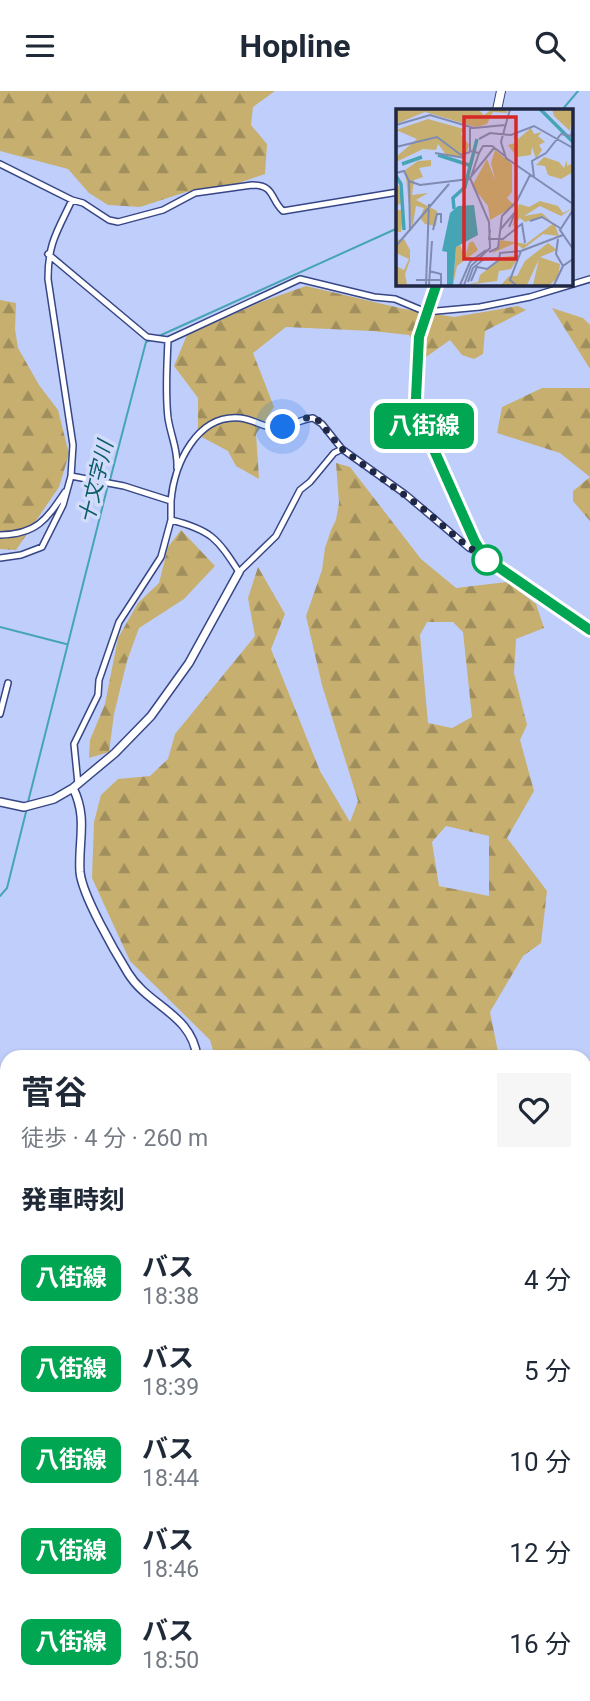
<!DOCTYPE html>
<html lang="ja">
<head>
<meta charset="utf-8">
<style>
  body { margin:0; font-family:Roboto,"Noto Sans JP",sans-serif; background:#f6f6f7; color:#1f2937; height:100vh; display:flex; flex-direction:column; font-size:26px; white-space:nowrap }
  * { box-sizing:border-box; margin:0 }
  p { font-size:23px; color:#747a83 }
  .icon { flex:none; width:38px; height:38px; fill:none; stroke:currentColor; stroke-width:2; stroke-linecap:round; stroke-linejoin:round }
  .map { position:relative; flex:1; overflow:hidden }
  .details { position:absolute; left:0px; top:959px; width:592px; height:651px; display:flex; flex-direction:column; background:#fff; border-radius:21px 21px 0 0; box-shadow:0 2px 5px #0004 }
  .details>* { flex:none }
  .badge { padding:0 14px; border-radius:10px; font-size:24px; line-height:46px }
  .you { position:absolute; width:35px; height:35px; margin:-18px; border:5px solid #fff; border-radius:50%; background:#1a73e8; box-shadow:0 0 0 10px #1a73e833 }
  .map>.badge { position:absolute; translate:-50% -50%; box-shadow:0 0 0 4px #fff }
  h2 { padding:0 21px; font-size:26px; line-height:63px }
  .round { display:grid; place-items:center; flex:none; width:74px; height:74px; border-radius:0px; background:#f6f6f7 }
  .summary { display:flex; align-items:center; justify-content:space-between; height:119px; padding:0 21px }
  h1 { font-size:33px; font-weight:700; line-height:52px }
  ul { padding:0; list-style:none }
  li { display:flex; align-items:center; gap:21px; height:91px; padding:0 21px }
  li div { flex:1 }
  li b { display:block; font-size:26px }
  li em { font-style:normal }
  li .badge { min-width:77px; font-weight:700; text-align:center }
  header { display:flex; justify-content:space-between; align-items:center; height:91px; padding:0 21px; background:#fff; font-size:32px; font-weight:700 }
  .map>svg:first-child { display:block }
  .forest { fill:url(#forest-firs); fill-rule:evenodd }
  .water { fill:url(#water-rules) }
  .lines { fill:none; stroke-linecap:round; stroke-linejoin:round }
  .stream { stroke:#46a5b5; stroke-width:2 }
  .minor-casing { stroke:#374686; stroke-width:8 }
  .tertiary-casing { stroke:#374686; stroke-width:10 }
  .secondary-casing { stroke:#374686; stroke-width:10 }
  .minor { stroke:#fff; stroke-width:5 }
  .tertiary { stroke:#fff; stroke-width:7 }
  .secondary { stroke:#fff; stroke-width:8 }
  .line-casing { stroke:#fff; stroke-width:16 }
  .line { stroke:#00a651; stroke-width:10 }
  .walk { stroke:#1f2744; stroke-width:7; stroke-dasharray:0 12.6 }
  .stop-dot { fill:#fff; stroke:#00a651; stroke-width:3.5 }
  .labels { text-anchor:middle; stroke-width:7; stroke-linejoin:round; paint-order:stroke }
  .water-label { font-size:21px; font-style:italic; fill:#0c5d6a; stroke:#d2dcfa }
  .inset-river { fill:none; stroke:#46a5b5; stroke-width:3.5 }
  .inset-road { fill:none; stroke:#808bb2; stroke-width:2 }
  .view { fill:#d62828; fill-opacity:0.15; stroke:#d62828; stroke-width:3.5 }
  .inset-edge { fill:none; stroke:#1f2744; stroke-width:3.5 }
</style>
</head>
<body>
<header><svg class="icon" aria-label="menu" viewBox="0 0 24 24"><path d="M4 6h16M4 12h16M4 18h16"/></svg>Hopline<svg class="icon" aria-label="search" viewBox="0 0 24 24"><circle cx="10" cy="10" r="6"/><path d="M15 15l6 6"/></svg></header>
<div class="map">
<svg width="590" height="1610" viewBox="0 0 590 1610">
  <defs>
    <pattern id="forest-firs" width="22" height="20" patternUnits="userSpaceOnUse" patternTransform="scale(1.75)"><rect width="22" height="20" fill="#c6af6f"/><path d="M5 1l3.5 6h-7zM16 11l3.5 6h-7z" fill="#a08e5d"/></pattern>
    <pattern id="water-rules" width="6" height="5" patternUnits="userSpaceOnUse" patternTransform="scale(1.75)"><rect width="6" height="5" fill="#46a5b5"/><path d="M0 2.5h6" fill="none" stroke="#3a8695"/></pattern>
  </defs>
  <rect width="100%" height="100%" fill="#c0cefb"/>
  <!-- forest -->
  <path class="forest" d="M 0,0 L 275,0 L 253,16 L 251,34 L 267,53 L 265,83 L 233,94 L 186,101 L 140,116 L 108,114 L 89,102 L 68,78 L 0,60 Z
    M 306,195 L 404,218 L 454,226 L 518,215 L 526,219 L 485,240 L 483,263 L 474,268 L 462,264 L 450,249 L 426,266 L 409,244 L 372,240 L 286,236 L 253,262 L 274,316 L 256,343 L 259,388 L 236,375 L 228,360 L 198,344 L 198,307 L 174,275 L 187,244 L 258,212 Z
    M 0,209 L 16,212 L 15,238 L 18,257 L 39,294 L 58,319 L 69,363 L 59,396 L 16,459 L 0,458 Z
    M 552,217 L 583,227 L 590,234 L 590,278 Z
    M 542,297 L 590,297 L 590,430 L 573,410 L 573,400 L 590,386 L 560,362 L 497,342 L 502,316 Z
    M 336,372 L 350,376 L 421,468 L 456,497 L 507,491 L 536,513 L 544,537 L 516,548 L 514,582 L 527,634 L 520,649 L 534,700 L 507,747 L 547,800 L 541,852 L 523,865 L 490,921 L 499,966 L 215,966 L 210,949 L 130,870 L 92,787 L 94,731 L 101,704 L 118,688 L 150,685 L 168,668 L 175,643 L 255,545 L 248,507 L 258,476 L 285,523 L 271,558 L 320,680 L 350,731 L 358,710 L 322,594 L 306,525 L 322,479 L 325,457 L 331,439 L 336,429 L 339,412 ZM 427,531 L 453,531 L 463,541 L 472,626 L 452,637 L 428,632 L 420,544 ZM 446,735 L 489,745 L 489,805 L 439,795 L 432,751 Z
    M 181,439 L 215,475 L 184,508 L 139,537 L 127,570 L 114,623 L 109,661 L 89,667 L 90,649 L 105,613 L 118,547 L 138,512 L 159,492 L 168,456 Z
    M 590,1024 L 590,1064 L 585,1063 L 584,1029 Z
    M 0,1556 L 7,1584 L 7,1603 L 62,1603 L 39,1610 L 0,1610 Z
    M 585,1562 L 590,1563 L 590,1610 L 409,1610 L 415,1603 L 584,1603 Z"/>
  <!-- water -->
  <path class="water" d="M 7,1010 L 7,1416 L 0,1428 L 0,1011 Z
    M 338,1603 L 360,1603 L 363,1610 L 330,1610 Z"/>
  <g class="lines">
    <!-- stream -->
    <path class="stream" d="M 562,19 L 578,0
      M 159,245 L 398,137
      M 110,389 L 146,251 L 151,249
      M 0,536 L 66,553
      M 28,711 L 108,394
      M 0,805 L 7,797 L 27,717"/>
    <defs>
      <path id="minor" d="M 0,73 L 72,109 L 83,112 L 109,129 L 118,131 L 163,119 L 195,102 L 252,94 C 275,94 270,108 283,120 L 398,101
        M 48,163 L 147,246 L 168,249 L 300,188 L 374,206 L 395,208 L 426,221 L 480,216 L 530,206 L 590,188
        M 168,249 C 167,275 165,301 168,327 C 171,346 178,358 177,377
        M 71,385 L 124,395 L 171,410 C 174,373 197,323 240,327 C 253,328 264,337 276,337 C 289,337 300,328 313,327 L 322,333 L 342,358 L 405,403 L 469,457 L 481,462
        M 171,429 C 211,439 217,447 239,481 L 276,445 L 300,399 L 310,391 L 334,362 L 342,358
        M 0,444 C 37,443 46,429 65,401
        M 0,467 L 21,464 L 42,456 L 63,414 L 71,385 L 73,354 L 48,188 C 48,152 57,141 72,109
        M 0,623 L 8,592
        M 78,693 L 74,653 L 98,604 L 99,589 L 119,531 L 161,466 L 171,429 L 171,410
        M 584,986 L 590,978
        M 584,1069 L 590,1070 L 584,1094
        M 584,1266 L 587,1248 L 590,1248
        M 584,1303 L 590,1306
        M 584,1332 L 590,1324
        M 584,1342 L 590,1346
        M 584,1514 L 590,1515
        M 240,1603 L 243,1610
        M 123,1610 L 137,1603
        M 409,1610 L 412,1603"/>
      <path id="tertiary" d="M 73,697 C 88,727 78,750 80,781 C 82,804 115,861 128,882 C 148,915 192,923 197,966
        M 0,711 L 24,716 L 54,708 L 73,697 L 115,662 L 151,625 L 189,572 L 239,481
        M 203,1610 L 217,1603"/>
      <path id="secondary" d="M 497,19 L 501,0
        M 437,192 L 419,246 L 416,307 L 422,332 L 475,451 L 485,467 L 590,539"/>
    </defs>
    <!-- minor casing -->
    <use href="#minor" class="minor-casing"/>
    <!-- tertiary casing -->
    <use href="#tertiary" class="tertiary-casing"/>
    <!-- secondary casing -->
    <use href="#secondary" class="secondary-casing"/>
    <!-- minor -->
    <use href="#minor" class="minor"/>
    <!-- tertiary -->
    <use href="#tertiary" class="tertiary"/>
    <!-- secondary -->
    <use href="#secondary" class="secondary"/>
  </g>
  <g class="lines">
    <defs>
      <path id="line" d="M 437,192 L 419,246 L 416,307 L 422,332 L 475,451 L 485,467 L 590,539"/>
    </defs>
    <!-- line casing -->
    <use href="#line" class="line-casing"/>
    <!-- line -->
    <use href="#line" class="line"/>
    <!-- walk -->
    <path class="walk" d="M 283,336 L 306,327 L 317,328 L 342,358 L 421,416 L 469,457 L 481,462 L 487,469"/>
  </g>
  <!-- markers -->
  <circle class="stop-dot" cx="487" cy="469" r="14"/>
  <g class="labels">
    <!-- water labels -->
    <g class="water-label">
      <text transform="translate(96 391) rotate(-76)" y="7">十文字川</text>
    </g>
  </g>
  <!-- overview -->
  <g transform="translate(396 18)">
    <rect width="177" height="177" fill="#c0cefb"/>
    <path d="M 0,0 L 82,0 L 88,6 L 96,0 L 111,0 L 111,4 L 97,3 L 91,15 L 80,18 L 29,3 L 0,15 ZM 156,0 L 177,0 L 174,22 L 158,7 ZM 32,10 L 68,20 L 65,25 L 73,36 L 69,48 L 51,47 L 42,35 L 40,41 L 27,40 L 0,53 L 0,48 L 21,30 L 0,21 ZM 135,19 L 138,25 L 146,23 L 142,27 L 149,33 L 143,36 L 146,41 L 140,50 L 136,38 L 135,46 L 121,48 L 112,36 L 120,34 L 117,27 L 122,30 ZM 99,41 L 116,55 L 116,83 L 111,89 L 119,97 L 94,111 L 92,97 L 76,77 L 91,50 L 99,71 L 95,54 ZM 148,48 L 163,53 L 168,59 L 171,51 L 171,57 L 177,54 L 177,63 L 165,70 L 152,66 L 149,57 L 140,56 ZM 35,51 L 35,57 L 23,59 L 27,68 L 18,71 L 16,86 L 32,84 L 20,91 L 41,102 L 40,117 L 29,115 L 24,109 L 28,99 L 20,97 L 16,121 L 9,61 L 22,52 ZM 0,68 L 8,97 L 5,123 L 0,123 L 0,101 L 5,101 L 5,95 L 0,96 ZM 144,92 L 162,97 L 167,104 L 177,99 L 165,107 L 144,97 L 128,107 L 146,104 L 156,113 L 148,108 L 129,113 L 124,109 L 116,118 L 123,95 L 133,98 ZM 158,114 L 163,127 L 147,125 L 127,140 L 119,134 L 97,144 L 105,131 L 130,135 ZM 8,130 L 14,141 L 14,151 L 9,165 L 11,176 L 0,176 L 0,157 L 8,161 L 13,150 L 0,144 L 0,131 ZM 77,132 L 82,141 L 61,157 L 57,176 L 60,138 L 64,136 L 69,148 L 73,134 ZM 152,134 L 161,141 L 144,148 L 164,155 L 162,169 L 153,176 L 137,176 L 143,150 L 131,176 L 105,176 L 113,167 L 121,167 L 129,152 ZM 124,146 L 115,160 L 103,162 L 101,172 L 70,176 L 82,173 L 84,166 L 107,148 Z" fill="#c6af6f"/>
    <path d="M 78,96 L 82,126 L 60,138 L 57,176 L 51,176 L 51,143 L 46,142 L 54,104 L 62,97 Z" fill="#46a5b5"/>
    <path class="inset-river" d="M 144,0 L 177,33M 42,46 L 73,56M 6,55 L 26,48M 0,67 L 5,75 L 8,121M 58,100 L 57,89 L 69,78 L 81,30"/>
    <path class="inset-road" d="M 114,0 L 105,33 L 110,49 L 177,95M 0,16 L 34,6 L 78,19 L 109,16M 83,30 L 94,24 L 115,26 L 138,17 L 177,39M 0,38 L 41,28 L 65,46 L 74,43M 74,42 L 83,44 L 87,37 L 96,37 L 109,47M 74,43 L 74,17M 39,44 L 69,49M 0,64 L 8,62 L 13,72 L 14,122M 75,68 L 83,44M 138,68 L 136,52 L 150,44 L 165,25 L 175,27 L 177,16M 13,72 L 24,76 L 73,70 L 98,39M 177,101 L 164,121 L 177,140M 134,112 L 146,108 L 164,119M 123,117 L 126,115 L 129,134M 37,121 L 41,105 L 45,105 L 45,114M 94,121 L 93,130 L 107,130 L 123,117M 104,121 L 120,102 L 113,118M 162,130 L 160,145 L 167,157M 0,137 L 53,75M 93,143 L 102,139 L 106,107 L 121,92 L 134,66M 33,162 L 45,165 L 45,176M 20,171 L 45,171M 75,172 L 81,158 L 91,160 L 103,151 L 104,144 L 125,142 L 167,126M 72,173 L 77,159 L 89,149M 30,176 L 33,95M 33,176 L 36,132M 64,176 L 74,153 L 90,141M 68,176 L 75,157 L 94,139 L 93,113 L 74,69M 120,176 L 114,171 L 125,142M 158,176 L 167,157 L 177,150"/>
    <path class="view" d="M 68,8 L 120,8 L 120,150 L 68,150 Z"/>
    <rect width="177" height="177" class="inset-edge"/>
  </g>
</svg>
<div class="you" style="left:283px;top:336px"></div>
<b class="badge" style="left:424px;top:335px;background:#00a651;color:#fff">八街線</b>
<section class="details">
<div class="summary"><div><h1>菅谷</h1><p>徒歩 · 4 分 · 260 m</p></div><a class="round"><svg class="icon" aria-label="heart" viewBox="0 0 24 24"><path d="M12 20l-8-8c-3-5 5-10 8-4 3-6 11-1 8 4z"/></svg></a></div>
<h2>発車時刻</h2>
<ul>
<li><span class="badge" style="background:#00a651;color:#fff">八街線</span><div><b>バス</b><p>18:38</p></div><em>4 分</em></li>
<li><span class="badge" style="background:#00a651;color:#fff">八街線</span><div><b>バス</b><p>18:39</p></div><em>5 分</em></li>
<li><span class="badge" style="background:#00a651;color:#fff">八街線</span><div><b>バス</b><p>18:44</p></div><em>10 分</em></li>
<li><span class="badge" style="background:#00a651;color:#fff">八街線</span><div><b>バス</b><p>18:46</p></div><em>12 分</em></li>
<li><span class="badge" style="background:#00a651;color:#fff">八街線</span><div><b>バス</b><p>18:50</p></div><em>16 分</em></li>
</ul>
</section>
</div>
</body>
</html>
